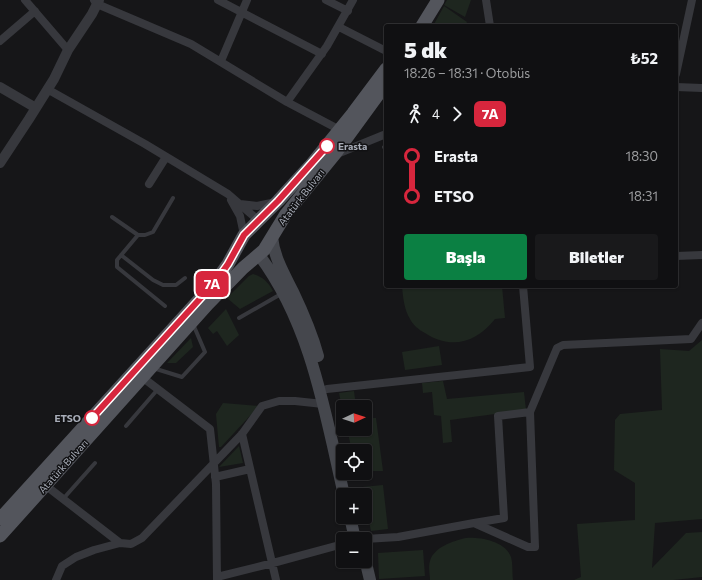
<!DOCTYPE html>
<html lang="tr">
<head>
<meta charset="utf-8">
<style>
  body { margin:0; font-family:Commissioner,sans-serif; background:#19191b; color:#f1f3f6; height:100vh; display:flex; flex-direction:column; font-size:15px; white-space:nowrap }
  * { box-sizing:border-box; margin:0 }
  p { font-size:13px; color:#9c9d9f }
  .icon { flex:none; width:22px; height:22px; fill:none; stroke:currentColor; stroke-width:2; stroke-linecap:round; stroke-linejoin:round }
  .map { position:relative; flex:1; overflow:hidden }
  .panel { position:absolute; left:384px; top:24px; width:294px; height:264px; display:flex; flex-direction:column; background:#101012; border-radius:4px; box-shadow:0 1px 3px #0004,0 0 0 1px #303032 }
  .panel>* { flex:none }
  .badge { padding:0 8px; border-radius:6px; font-size:14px; line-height:26px }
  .needle { width:26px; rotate:86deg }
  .fabs { position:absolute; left:336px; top:400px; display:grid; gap:8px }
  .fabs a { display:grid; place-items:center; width:36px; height:36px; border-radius:4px; background:#101012; box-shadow:0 1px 3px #0004,0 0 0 1px #303032; font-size:20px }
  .map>.badge { position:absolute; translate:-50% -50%; box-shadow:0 0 0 2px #fff }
  .legs { display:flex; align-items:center; gap:6px; height:44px; padding:0 20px; font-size:13px }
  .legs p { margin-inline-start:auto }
  .head { display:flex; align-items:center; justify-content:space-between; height:68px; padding:0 20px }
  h1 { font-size:22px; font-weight:800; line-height:30px }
  .action { display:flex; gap:8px; margin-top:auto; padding:8px 20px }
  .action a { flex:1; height:46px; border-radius:4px; background:#0b8043; color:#fff; font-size:16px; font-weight:800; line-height:46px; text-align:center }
  .action a+a { background:#19191b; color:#f1f3f6 }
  ul { padding:0 20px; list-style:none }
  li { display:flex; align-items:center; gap:14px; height:40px; font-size:15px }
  li i { display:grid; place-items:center; width:6px; height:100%; margin:0 5px; background:currentColor }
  li i::after { content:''; width:10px; height:10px; margin:-5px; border:3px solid; border-radius:50%; background:#101012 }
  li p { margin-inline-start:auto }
  li:first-child i { background:linear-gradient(#0000 50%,currentColor 0) }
  li:last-child i { background:linear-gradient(currentColor 50%,#0000 0) }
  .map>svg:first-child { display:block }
  .green { fill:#1e261f }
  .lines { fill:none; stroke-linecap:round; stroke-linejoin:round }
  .service { stroke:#37383d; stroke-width:4 }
  .minor { stroke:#37383d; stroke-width:8 }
  .tertiary { stroke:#37383d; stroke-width:10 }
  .secondary { stroke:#45474d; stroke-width:12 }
  .primary { stroke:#53555c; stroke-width:13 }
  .line-1-casing { stroke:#fff; stroke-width:9 }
  .line-1 { stroke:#d7263d; stroke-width:6 }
  .stop-1-dot { fill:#fff; stroke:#d7263d; stroke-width:2 }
  .labels { text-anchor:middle; stroke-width:3; stroke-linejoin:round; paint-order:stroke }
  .stop-label { font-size:10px; font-weight:bold; fill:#a8adb8; stroke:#111113; text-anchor:start }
  .street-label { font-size:10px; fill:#a8adb8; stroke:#111113 }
</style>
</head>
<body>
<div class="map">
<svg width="702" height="580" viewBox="0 0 702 580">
  <rect width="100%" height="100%" fill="#161618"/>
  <!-- green -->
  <path class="green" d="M 447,0 L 471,0 L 465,17 L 444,5 Z
    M 444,6 L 467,22 L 465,26 L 433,26 Z
    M 253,274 C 263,277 268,282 273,291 L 240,309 L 227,298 L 249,276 Z
    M 402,286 L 502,286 L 505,318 L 495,319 C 476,343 451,350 425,333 C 419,330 413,325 410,319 C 404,309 403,297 402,286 Z
    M 226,309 L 239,335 L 227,346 L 217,331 L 213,334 L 208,328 Z
    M 191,338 L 193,347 L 176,363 L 167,363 Z
    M 702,340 L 702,519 L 655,523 L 652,568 L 686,533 L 702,532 L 702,577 L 673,580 L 574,580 L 581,577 L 577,524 L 635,520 L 635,483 L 614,470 L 615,420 L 620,414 L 662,410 L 660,349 L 689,351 Z
    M 439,346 L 442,365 L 405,370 L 402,352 Z
    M 443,381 L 447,399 L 524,392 L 526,410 L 450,420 L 452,442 L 443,443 L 441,416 L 434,415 L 432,392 L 423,393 L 422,383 Z
    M 354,391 L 356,407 L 343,407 L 343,412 L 339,393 Z
    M 223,403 L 259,406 L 221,447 L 219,447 L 216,414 Z
    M 365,418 L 376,418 L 383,471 L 365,471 L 365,451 L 352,451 L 347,429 L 365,429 Z
    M 239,446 L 243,463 L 219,467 Z
    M 383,485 L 388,529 L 371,531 L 365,502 L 365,495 L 364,495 L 362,487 Z
    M 466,538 C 480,537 505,541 511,557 C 513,564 512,573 513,580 L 430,580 C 430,574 428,567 430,561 C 434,547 453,541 466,538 Z
    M 423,550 L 425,576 L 379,579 L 378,553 Z"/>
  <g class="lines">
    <!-- service -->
    <path class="service" d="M 384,147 L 386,146
      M 112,217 L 138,235 L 145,235 L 153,232 L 173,198
      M 138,235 L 117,260 L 117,267 L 165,306
      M 121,255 L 153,280 L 163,285 L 176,285 L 185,278
      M 239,318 L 281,294
      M 153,368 L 182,377 L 205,352 L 193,324
      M 126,426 L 158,389
      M 63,499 L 95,463"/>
    <!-- minor -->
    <path class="minor" d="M 25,0 L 68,50
      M 94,0 L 97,4 L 191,44 L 287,102 L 340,130
      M 218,0 L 322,54
      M 326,0 L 348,11
      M 486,0 L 490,26
      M 339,27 L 386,51
      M 0,41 L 35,11
      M 221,61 L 247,0
      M 676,74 L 692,0
      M 676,87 L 702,88
      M 47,89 L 145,144 L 228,194 L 258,220
      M 287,102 L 327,46 L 353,0
      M 337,154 L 386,134
      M 149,184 L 166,157
      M 231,200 L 240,216 L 244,235
      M 240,204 L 257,206 L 276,202
      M 676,256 L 702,255
      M 142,377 L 210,429 L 216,484 L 217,580
      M 327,389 L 530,367 L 523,286
      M 242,434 L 276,580
      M 215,477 L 250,469
      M 45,485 L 120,543
      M 474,523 L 504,518 L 498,416 L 530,412
      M 365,539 L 398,537 L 474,523 L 528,547 L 535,547 L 530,412 L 557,348 L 563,345 L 691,339 L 702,323
      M 217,577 L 273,563 L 343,544
      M 56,580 L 62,566 L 76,557 L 94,550 L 120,543 L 131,544 L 142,538 L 242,434 L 262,406 L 279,401 L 295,401 L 323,404"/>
    <!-- tertiary -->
    <path class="tertiary" d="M 0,87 L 36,108
      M 0,163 L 29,119 L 54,79 L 68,50 L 92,14 L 99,0"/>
    <!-- secondary -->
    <path class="secondary" d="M 272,237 C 274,257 284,274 293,292 C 303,313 312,334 318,356
      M 259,255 C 311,324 325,412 344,495
      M 350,517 L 355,539
      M 365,559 L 370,580"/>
    <!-- primary -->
    <path class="primary" d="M 422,26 L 438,0
      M 0,519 L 216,281 L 228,264 L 244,235 L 278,201 L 310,166 L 353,113 L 386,69
      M 0,536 L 208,304 L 243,268 L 264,250 L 286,214 L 335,154 L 386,84"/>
  </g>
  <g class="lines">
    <defs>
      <path id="line-1" d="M 92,418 L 216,281 L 228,264 L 244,235 L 278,201 L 327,146"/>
    </defs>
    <!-- line-1 casing -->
    <use href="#line-1" class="line-1-casing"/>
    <!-- line-1 -->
    <use href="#line-1" class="line-1"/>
  </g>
  <!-- markers -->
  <g class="stop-1-dot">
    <circle cx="327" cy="146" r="7"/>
    <circle cx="92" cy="418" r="7"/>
  </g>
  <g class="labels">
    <!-- stop labels -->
    <g class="stop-label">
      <text x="338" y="150">Erasta</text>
      <text x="81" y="422" text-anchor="end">ETSO</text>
    </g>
    <!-- street labels -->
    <g class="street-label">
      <text transform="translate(301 197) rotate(-52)" y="4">Atatürk Bulvarı</text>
      <text transform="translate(63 466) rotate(-48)" y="4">Atatürk Bulvarı</text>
    </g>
  </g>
</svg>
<div class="fabs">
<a><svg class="needle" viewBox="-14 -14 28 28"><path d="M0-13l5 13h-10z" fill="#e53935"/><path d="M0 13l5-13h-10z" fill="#9c9d9f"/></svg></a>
<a><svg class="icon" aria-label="locate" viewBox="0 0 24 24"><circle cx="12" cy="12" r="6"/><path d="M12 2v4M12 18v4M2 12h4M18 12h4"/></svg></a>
<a>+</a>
<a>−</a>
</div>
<b class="badge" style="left:212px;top:284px;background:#d7263d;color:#fff">7A</b>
<section class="panel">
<div class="head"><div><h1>5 dk</h1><p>18:26 – 18:31 · Otobüs</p></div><b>₺52</b></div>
<div class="legs"><svg class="icon" aria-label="walk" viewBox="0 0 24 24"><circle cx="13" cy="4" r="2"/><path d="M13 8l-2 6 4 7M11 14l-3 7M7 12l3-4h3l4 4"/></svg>4<svg class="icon" aria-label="forward" viewBox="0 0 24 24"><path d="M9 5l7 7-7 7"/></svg><b class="badge" style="background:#d7263d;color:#fff">7A</b></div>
<ul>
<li><i style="color:#d7263d"></i><b>Erasta</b><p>18:30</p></li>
<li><i style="color:#d7263d"></i><b>ETSO</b><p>18:31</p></li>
</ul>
<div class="action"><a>Başla</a><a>Biletler</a></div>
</section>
</div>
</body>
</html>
